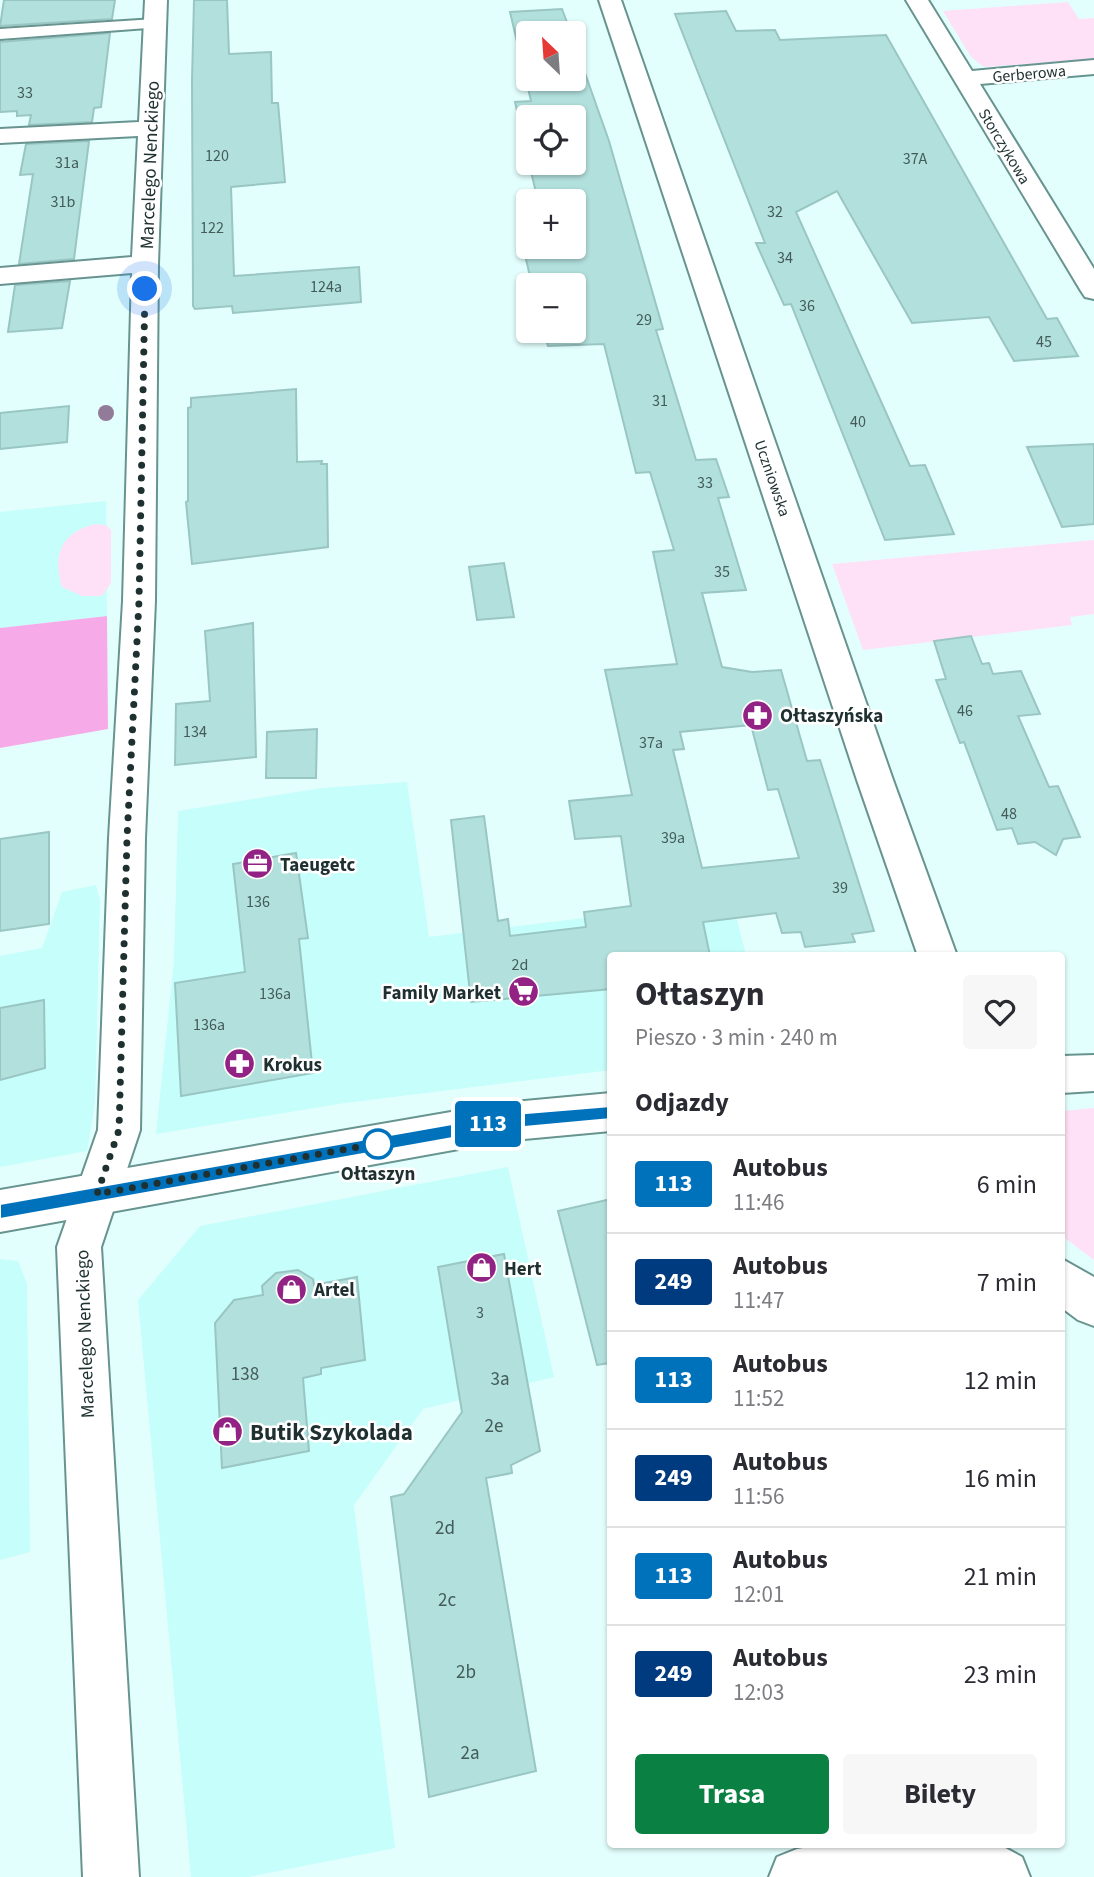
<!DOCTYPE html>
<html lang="pl">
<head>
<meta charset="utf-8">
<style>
  body { margin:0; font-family:"Source Sans 3",sans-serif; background:#f7f7f7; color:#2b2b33; height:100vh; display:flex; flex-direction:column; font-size:26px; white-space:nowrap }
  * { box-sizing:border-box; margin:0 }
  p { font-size:23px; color:#7c7c81 }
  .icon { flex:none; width:38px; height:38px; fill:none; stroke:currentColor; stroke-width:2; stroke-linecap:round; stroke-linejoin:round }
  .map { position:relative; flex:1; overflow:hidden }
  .side { position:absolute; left:607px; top:952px; width:458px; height:896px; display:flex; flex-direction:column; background:#fff; border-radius:7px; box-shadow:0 2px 5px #0004 }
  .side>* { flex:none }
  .badge { padding:0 14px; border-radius:5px; font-size:24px; line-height:46px }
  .needle { width:46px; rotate:335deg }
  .controls { position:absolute; left:516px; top:21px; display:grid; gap:14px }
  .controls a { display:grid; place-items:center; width:70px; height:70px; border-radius:7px; background:#fff; box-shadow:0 2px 5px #0004; font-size:35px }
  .you { position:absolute; width:35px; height:35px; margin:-18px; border:5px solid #fff; border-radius:50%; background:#1a73e8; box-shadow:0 0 0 10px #1a73e833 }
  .map>.badge { position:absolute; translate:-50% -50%; box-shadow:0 0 0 4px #fff }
  h2 { padding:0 28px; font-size:26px; line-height:63px }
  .round { display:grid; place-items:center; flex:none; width:74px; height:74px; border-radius:7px; background:#f7f7f7 }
  .overview { display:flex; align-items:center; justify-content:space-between; height:119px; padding:0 28px }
  h1 { font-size:33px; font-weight:700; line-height:52px }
  .button { display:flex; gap:14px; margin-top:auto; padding:14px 28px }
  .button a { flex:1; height:80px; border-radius:7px; background:#0b8043; color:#fff; font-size:28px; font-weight:700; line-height:80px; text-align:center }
  .button a+a { background:#f7f7f7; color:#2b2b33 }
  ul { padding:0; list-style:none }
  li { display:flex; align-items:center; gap:21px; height:98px; padding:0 28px; border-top:2px solid #e1e1e2 }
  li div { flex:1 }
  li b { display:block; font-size:26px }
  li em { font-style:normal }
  li .badge { min-width:77px; font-weight:700; text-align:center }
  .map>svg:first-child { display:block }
  .built { fill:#c5fefa }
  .green { fill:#fee0f7 }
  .forest { fill:#f6abe8 }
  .building { fill:#b2e0dd; stroke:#99c6c3; stroke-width:2; fill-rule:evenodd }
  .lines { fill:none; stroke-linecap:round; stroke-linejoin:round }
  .service-casing { stroke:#689490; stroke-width:4 }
  .minor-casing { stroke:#689490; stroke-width:4 }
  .tertiary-casing { stroke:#689490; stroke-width:4 }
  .service { fill:#fff; fill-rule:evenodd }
  .minor { fill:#fff; fill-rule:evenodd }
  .tertiary { fill:#fff; fill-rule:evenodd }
  .tree { fill:#927a99 }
  .line { fill:#0072bc; stroke:#fff; stroke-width:2 }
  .walk { stroke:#1e302f; stroke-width:7; stroke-dasharray:0 12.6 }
  .stop-dot { fill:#fff; stroke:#0072bc; stroke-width:3.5 }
  .labels { text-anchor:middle; stroke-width:5; stroke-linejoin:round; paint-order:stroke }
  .far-street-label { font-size:16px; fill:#1e302f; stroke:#fff }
  .number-label { font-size:16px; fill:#435c5a }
  .street-label { font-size:19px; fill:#1e302f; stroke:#fff }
  .poi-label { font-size:19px; font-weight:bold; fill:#1e302f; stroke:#fff; text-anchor:start }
  .stop-label { font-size:19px; font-weight:bold; fill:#1e302f; stroke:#fff }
  .near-number-label { font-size:19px; fill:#435c5a }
  .near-poi-label { font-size:23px; font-weight:bold; fill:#1e302f; stroke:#fff; text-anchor:start }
</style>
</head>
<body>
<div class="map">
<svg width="1094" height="1877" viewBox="0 0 1094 1877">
  <rect width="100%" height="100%" fill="#e3fffd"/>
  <!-- built -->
  <path class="built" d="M 106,501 L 107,616 L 0,628 L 0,512 Z
    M 407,782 L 429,937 L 732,900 L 746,955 L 611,956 L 611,1070 L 345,1103 L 156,1134 L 174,960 L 178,811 L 322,788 Z
    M 96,885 L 100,900 L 95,1104 L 87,1151 L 0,1167 L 0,956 L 42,948 L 62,892 Z
    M 508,1167 L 554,1377 L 423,1409 L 354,1505 L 395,1848 L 248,1877 L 191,1877 L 138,1300 L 200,1226 Z
    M 0,1259 L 18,1261 L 27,1284 L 30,1552 L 0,1560 Z"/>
  <!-- green -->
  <path class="green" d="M 1068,2 L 1079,19 L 1094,18 L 1094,59 L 984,67 L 971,57 L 943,11 Z
    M 95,524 L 106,525 L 111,530 L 111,583 L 102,596 L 82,596 L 62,587 C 52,554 62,532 95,524 Z
    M 1094,540 L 1094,614 L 1070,617 L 1072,625 L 863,650 L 832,564 Z
    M 1094,1108 L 1094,1260 L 1062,1236 L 1062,1111 Z"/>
  <!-- forest -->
  <path class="forest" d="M 107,616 L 108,729 L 0,748 L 0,628 Z"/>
  <!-- building -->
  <path class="building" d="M 4,0 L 115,0 L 112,19 L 0,26 Z
    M 194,0 L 227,0 L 229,54 L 271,52 L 272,103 L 278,103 L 285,182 L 231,187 L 234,276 L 359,267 L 361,302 L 233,313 L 232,306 L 195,309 L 193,306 L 192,80 Z
    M 562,9 L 571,33 L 528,33 L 528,79 L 574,79 L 574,42 L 609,141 L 663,329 L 656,330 L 696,460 L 716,459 L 729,497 L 718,498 L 746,590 L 702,593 L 722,667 L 752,672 L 781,670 L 807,761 L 820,760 L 874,931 L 852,934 L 855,942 L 805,947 L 801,932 L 782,933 L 776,913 L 703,922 L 710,956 L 611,956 L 611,989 L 471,1002 L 451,820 L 484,816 L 498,921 L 508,919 L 510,936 L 586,927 L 584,912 L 631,906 L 621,836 L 575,839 L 569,801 L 632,795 L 605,670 L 677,664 L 653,552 L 674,550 L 650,472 L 636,473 L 604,344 L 548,346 L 544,331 L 574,331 L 574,285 L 532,285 L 522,242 L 528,242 L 528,247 L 574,247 L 574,201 L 538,201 L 529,163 L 574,163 L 574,117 L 528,117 L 528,161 L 515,102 L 531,101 L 510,12 ZM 751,725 L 768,790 L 778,789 L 799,858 L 702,868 L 673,750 L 684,749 L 680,732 Z
    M 726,11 L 736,31 L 775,30 L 780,40 L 886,35 L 1047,319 L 1057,318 L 1078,356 L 1014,361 L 989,317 L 912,323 L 837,191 L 796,212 L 910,466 L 925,465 L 954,534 L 885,540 L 791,304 L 784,305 L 756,243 L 765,243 L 675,14 Z
    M 110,33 L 101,107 L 94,108 L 92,122 L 29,125 L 31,115 L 17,116 L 17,111 L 0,112 L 0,42 Z
    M 89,141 L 74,259 L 19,264 L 33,174 L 20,175 L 26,144 Z
    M 70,281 L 62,328 L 8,332 L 15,285 Z
    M 296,389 L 297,462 L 322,461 L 321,464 L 327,464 L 328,547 L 192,564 L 186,502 L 188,501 L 188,408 L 191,407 L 191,398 Z
    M 69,406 L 67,442 L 0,449 L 0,413 Z
    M 1094,444 L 1094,524 L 1062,527 L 1027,447 Z
    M 504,563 L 514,617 L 477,620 L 469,567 Z
    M 253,623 L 256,757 L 175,765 L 176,704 L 210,701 L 205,631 Z
    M 971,636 L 982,664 L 989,663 L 993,674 L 1021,671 L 1040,714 L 1018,716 L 1049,787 L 1058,786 L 1080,837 L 1063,839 L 1056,855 L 1035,842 L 1018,844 L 1012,828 L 997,830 L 964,742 L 960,743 L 936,680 L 946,679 L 934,641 Z
    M 317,729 L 316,778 L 266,778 L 267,732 Z
    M 49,832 L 49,924 L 0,931 L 0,839 Z
    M 296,853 L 308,938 L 299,939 L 313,1073 L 181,1096 L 175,983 L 245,972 L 233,864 Z
    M 44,1000 L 45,1068 L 0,1080 L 0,1008 Z
    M 611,1199 L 611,1363 L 597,1365 L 558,1211 Z
    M 504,1254 L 540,1451 L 511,1465 L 512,1473 L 486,1478 L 536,1771 L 429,1797 L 391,1497 L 404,1494 L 462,1412 L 438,1267 Z
    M 298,1270 L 313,1279 L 314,1285 L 357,1277 L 365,1360 L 321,1368 L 321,1374 L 303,1378 L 309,1451 L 222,1468 L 215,1323 L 234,1300 L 263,1295 L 262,1286 L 276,1273 Z"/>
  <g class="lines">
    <defs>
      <path id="service" d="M 155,19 L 161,21 L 163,24 L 161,27 L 0,39 L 0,29 Z"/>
      <path id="minor" d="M 145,0 L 167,0 L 158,264 L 155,601 L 145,838 L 140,1130 L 101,1247 L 139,1877 L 83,1877 L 57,1247 L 98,1130 L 109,838 L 123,601 L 132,273 L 0,284 L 0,268 L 132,257 L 138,136 L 0,143 L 0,129 L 139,122 Z
        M 599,0 L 621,0 L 893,780 L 957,956 L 918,956 L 857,780 Z
        M 906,0 L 928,0 L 972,71 L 1094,60 L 1094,74 L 980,84 L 1094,269 L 1094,299 L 1085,297 L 1081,291 Z
        M 1094,1055 L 1094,1091 L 1062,1093 L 1062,1056 Z
        M 828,1844 L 998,1844 L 1022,1857 L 1030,1877 L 769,1877 L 777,1857 L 797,1849 Z"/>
      <path id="tertiary" d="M 611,1093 L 611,1131 L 503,1141 L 0,1232 L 0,1190 L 503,1103 Z
        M 1062,1259 L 1094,1277 L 1094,1326 L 1078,1320 L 1062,1308 Z"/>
    </defs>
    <!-- service casing -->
    <use href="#service" class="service-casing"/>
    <!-- minor casing -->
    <use href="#minor" class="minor-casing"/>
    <!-- tertiary casing -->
    <use href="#tertiary" class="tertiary-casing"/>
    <!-- service -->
    <use href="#service" class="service"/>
    <!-- minor -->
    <use href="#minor" class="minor"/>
    <!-- tertiary -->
    <use href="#tertiary" class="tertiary"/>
  </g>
  <!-- trees -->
  <circle class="tree" cx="106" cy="413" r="8"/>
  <!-- line -->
  <path class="line" d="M 611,1106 L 618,1112 L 611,1119 L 503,1129 L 0,1219 L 0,1204 L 503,1115 Z"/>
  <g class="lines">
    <!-- walk -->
    <path class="walk" d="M 145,289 L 139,601 L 127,838 L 119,1130 L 97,1194 L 386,1142 L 378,1144"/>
  </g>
  <!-- icons -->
  <defs>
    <symbol id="pharmacy-disc" viewBox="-11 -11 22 22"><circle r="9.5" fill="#922384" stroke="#fff"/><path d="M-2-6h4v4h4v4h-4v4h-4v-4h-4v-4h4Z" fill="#fff"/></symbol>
    <symbol id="office-disc" viewBox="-11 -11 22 22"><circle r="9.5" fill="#922384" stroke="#fff"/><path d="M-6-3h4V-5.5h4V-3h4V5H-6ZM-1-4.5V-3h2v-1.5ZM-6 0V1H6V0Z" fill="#fff"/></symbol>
    <symbol id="supermarket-disc" viewBox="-11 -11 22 22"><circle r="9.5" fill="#922384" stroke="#fff"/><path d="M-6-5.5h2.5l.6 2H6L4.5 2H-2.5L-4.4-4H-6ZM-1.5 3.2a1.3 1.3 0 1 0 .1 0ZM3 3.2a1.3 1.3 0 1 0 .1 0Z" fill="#fff"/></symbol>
    <symbol id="shop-disc" viewBox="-11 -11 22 22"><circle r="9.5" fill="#922384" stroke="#fff"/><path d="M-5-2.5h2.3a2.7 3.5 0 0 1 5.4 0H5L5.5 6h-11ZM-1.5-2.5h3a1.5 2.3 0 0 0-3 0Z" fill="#fff"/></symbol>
  </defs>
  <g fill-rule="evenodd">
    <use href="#pharmacy-disc" x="740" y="698" width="35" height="35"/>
    <use href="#office-disc" x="240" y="846" width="35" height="35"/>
    <use href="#supermarket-disc" x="506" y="974" width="35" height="35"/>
    <use href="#pharmacy-disc" x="222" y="1046" width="35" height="35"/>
    <use href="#shop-disc" x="464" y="1250" width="35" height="35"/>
    <use href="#shop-disc" x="274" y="1272" width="35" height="35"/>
    <use href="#shop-disc" x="210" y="1414" width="35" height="35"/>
  </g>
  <!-- markers -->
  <circle class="stop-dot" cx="378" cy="1144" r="14"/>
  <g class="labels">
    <!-- far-street labels -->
    <g class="far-street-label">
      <text transform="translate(1029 73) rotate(-5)" y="6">Gerberowa</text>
      <text transform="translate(1005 146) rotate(59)" y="6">Storczykowa</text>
      <text transform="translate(773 478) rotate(71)" y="6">Uczniowska</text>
    </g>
    <!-- number labels -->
    <g class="number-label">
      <text x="25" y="98">33</text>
      <text x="217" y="161">120</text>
      <text x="915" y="164">37A</text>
      <text x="67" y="168">31a</text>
      <text x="63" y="207">31b</text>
      <text x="775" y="217">32</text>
      <text x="212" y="233">122</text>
      <text x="785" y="263">34</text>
      <text x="326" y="292">124a</text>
      <text x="807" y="311">36</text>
      <text x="644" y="325">29</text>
      <text x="1044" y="347">45</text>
      <text x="660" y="406">31</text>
      <text x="858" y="427">40</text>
      <text x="705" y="488">33</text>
      <text x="722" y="577">35</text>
      <text x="965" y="716">46</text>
      <text x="195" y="737">134</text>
      <text x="651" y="748">37a</text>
      <text x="1009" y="819">48</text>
      <text x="673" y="843">39a</text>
      <text x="840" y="893">39</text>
      <text x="258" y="907">136</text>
      <text x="520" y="970">2d</text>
      <text x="275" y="999">136a</text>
      <text x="209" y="1030">136a</text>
      <text x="480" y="1318">3</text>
    </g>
    <!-- street labels -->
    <g class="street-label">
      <text transform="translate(149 165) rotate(-88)" y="7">Marcelego Nenckiego</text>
      <text transform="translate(84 1334) rotate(-92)" y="7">Marcelego Nenckiego</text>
    </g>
    <!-- poi labels -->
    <g class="poi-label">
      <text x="780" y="722">Ołtaszyńska</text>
      <text x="280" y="871">Taeugetc</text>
      <text x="501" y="999" text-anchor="end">Family Market</text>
      <text x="263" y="1071">Krokus</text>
      <text x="504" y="1275">Hert</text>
      <text x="314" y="1296">Artel</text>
    </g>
    <!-- stop labels -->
    <g class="stop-label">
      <text x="378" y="1180">Ołtaszyn</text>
    </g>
    <!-- near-number labels -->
    <g class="near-number-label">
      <text x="245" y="1380">138</text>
      <text x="500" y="1385">3a</text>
      <text x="494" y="1432">2e</text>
      <text x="445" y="1534">2d</text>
      <text x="447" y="1606">2c</text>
      <text x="466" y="1678">2b</text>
      <text x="470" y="1759">2a</text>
    </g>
    <!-- near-poi labels -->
    <g class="near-poi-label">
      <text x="250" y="1440">Butik Szykolada</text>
    </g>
  </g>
</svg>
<div class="controls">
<a><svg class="needle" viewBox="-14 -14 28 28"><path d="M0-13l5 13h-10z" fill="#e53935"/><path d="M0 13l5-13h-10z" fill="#7c7c81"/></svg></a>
<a><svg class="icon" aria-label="locate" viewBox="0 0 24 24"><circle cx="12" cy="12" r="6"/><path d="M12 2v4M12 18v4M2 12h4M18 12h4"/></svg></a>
<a>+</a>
<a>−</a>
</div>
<div class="you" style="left:145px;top:289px"></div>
<b class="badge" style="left:488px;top:1124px;background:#0072bc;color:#fff">113</b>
<section class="side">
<div class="overview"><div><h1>Ołtaszyn</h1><p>Pieszo · 3 min · 240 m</p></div><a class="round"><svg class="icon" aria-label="heart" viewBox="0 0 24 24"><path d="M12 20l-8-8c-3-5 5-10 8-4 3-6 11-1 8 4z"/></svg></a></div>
<h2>Odjazdy</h2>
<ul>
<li><span class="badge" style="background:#0072bc;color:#fff">113</span><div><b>Autobus</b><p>11:46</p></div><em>6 min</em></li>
<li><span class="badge" style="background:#003b80;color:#fff">249</span><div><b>Autobus</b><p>11:47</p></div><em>7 min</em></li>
<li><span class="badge" style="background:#0072bc;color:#fff">113</span><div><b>Autobus</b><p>11:52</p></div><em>12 min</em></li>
<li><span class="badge" style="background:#003b80;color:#fff">249</span><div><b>Autobus</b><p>11:56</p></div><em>16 min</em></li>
<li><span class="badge" style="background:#0072bc;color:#fff">113</span><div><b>Autobus</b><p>12:01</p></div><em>21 min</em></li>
<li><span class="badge" style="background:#003b80;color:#fff">249</span><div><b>Autobus</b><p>12:03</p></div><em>23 min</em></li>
</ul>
<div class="button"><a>Trasa</a><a>Bilety</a></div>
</section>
</div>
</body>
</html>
